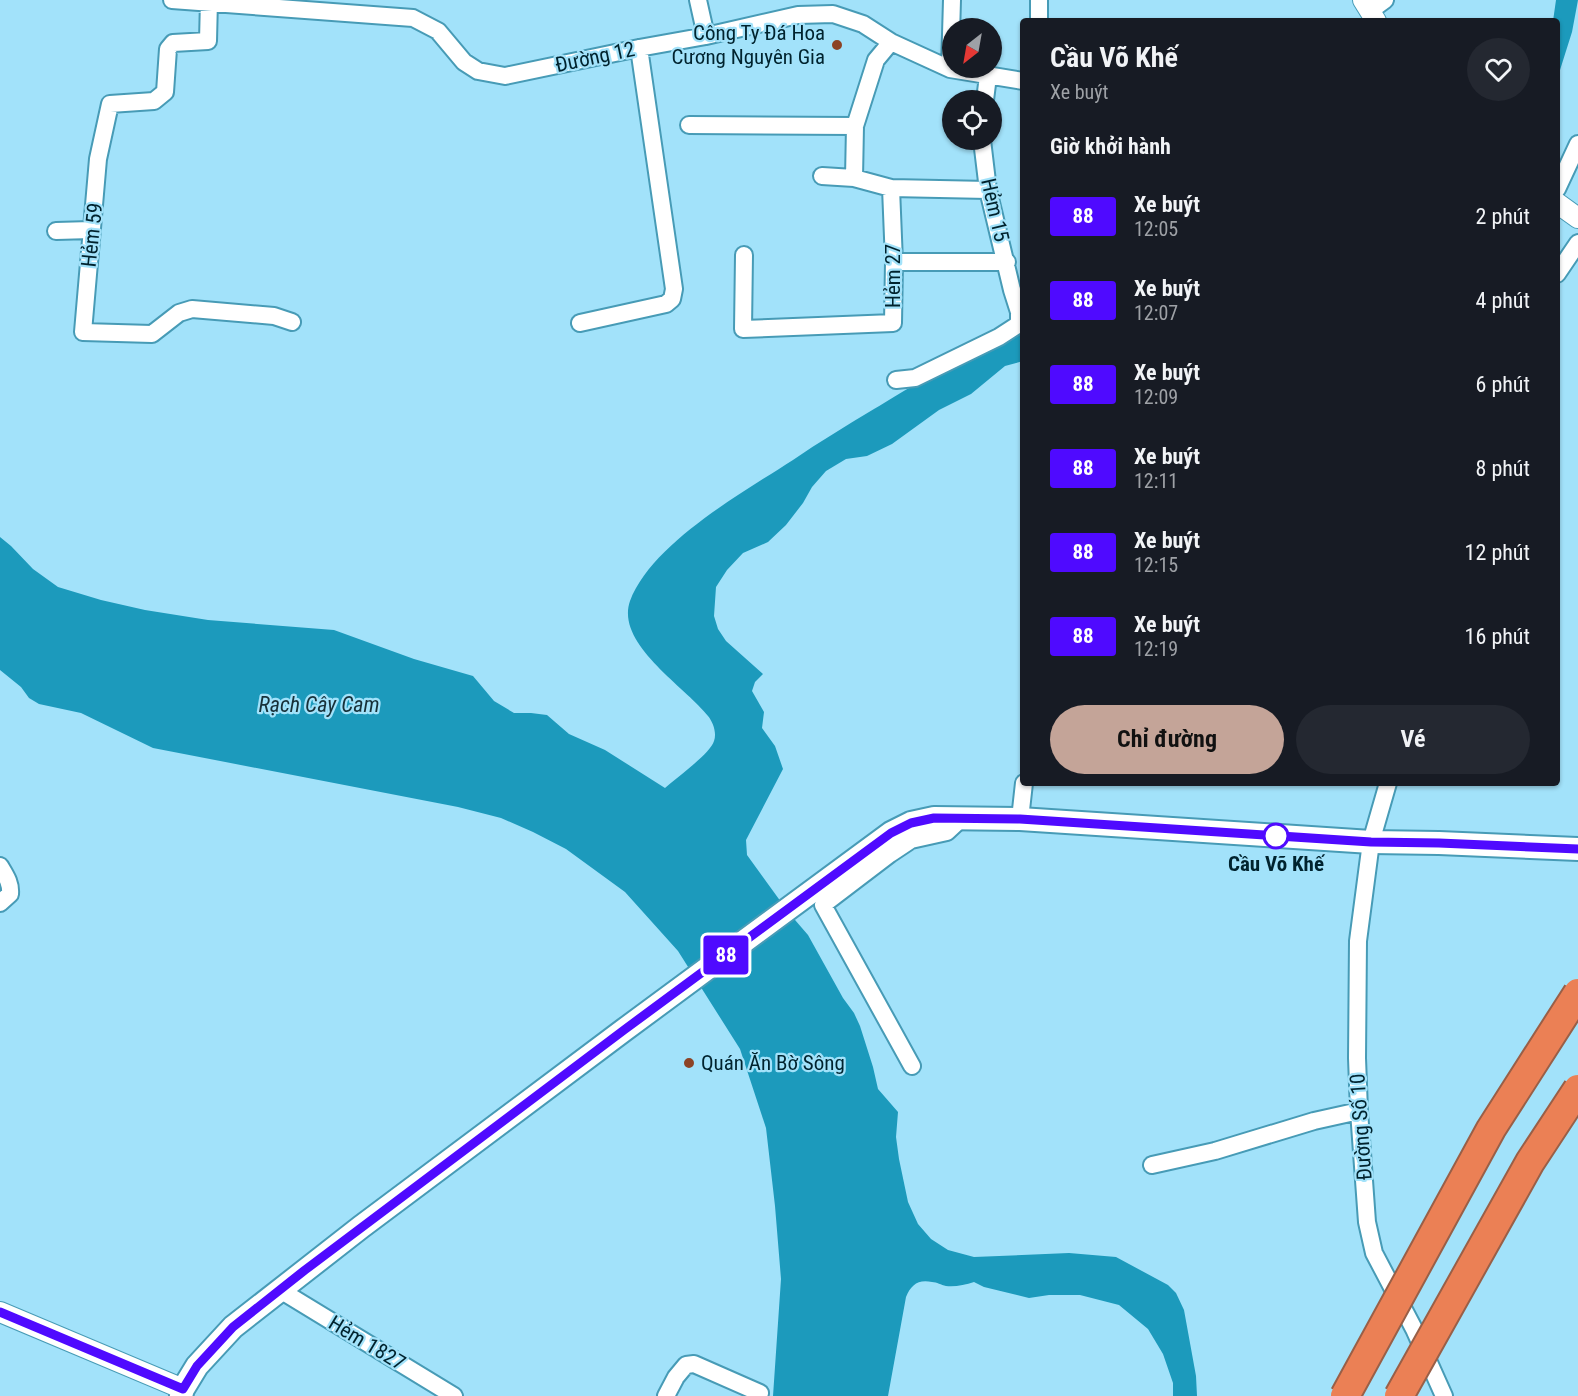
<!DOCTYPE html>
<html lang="vi">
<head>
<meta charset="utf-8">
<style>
  body { margin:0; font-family:"Roboto Condensed",sans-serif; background:#242831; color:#f1f3f6; height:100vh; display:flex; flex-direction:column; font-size:22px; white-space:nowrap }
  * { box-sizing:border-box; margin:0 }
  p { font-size:20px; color:#9ea1a6 }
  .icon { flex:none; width:33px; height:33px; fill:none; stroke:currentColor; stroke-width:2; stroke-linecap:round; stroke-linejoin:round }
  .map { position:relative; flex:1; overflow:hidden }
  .details { position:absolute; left:1020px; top:18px; width:540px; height:768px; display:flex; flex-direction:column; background:#171b24; border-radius:6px; box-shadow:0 2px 4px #0004 }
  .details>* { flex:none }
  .badge { padding:0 12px; border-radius:4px; font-size:21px; line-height:39px }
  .needle { width:39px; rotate:211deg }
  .buttons { position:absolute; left:942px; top:18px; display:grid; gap:12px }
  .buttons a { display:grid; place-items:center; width:60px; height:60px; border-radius:50%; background:#171b24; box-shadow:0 2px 4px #0004; font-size:30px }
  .map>.badge { position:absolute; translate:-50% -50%; box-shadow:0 0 0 3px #fff }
  h2 { padding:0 30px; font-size:22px; line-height:54px }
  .round { display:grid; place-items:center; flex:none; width:63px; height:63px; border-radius:32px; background:#242831 }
  .head { display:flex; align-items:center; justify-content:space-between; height:102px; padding:0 30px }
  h1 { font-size:28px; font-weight:700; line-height:45px }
  .action { display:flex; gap:12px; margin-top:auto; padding:12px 30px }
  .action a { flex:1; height:69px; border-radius:36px; background:#c4a498; color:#111; font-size:24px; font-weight:700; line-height:69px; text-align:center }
  .action a+a { background:#242831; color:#f1f3f6 }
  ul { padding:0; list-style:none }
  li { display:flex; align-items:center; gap:18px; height:84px; padding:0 30px }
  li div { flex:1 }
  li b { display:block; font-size:22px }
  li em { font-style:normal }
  li .badge { min-width:66px; font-weight:700; text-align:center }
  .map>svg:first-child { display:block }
  .water { fill:#1c9abc }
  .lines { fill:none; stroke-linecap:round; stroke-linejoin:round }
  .minor-casing { stroke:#479bb6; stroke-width:20 }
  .tertiary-casing { stroke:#479bb6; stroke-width:22 }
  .secondary-casing { stroke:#479bb6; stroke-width:26 }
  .minor { stroke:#fff; stroke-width:16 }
  .tertiary { stroke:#fff; stroke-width:20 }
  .secondary { stroke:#fff; stroke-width:22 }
  .motorway-bridge-casing { stroke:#995f47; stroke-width:32; stroke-linecap:butt }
  .motorway-bridge { stroke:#eb8055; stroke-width:28 }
  .line-casing { stroke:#fff; stroke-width:14 }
  .line { stroke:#4f0aff; stroke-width:9 }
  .poi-dot { fill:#8c4325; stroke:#a2e2fa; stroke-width:2 }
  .stop-dot { fill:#fff; stroke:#4f0aff; stroke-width:3 }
  .labels { text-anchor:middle; stroke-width:4.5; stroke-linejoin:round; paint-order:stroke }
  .poi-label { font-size:21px; fill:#00232e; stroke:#a2e2fa; text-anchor:end }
  .street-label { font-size:21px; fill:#00232e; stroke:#a2e2fa }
  .stop-label { font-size:21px; font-weight:bold; fill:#00232e; stroke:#a2e2fa }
  .water-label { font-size:22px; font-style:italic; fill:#173038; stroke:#a2e2fa }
</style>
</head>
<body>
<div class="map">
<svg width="1578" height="1396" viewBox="0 0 1578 1396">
  <rect width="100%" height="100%" fill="#a2e2fa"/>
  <!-- water -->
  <path class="water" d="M 1556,0 L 1578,0 L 1572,32 L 1560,70 L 1557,76 L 1557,21 L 1553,21 Z
    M 1023,332 L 1023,361 L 1005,366 L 971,394 L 939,410 L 892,444 L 867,456 L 846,459 L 826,471 L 812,487 L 803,503 L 786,525 L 768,542 L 743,553 L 727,570 L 716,587 L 714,616 L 718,629 L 726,641 L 763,674 L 755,682 L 752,691 L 764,712 L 762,728 L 775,746 L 783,769 L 746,840 L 747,855 L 789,913 L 808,935 L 843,998 L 854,1013 L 860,1026 L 873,1067 L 878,1089 L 898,1112 L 896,1137 L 899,1159 L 908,1202 L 918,1224 L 931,1239 L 948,1250 L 974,1257 L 1069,1253 L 1116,1257 L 1168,1285 L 1176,1293 L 1184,1310 L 1196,1376 L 1197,1396 L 1173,1396 L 1173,1383 L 1163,1354 L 1148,1329 L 1119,1305 L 1080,1295 L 1049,1295 L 1029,1298 L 984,1287 L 974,1282 C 965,1285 955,1287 946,1286 C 941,1285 937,1282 932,1282 C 918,1279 911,1285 906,1297 L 888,1396 L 773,1396 L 781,1279 L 775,1206 L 766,1128 L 740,1049 L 678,951 L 625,892 L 566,849 L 533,832 L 501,818 L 458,807 L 153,748 L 81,713 L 39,704 L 29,698 L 21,687 L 0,670 L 0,537 L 11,546 L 33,569 L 58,587 L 101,600 L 145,610 L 208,620 L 334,630 L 414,659 L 473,676 L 494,701 L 514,713 L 531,713 L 547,715 L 569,734 L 605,750 L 665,788 C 676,778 710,754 714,741 C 717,733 713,722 708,716 C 686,687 615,644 630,601 C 652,543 742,493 793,460 C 819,442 846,426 874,409 C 888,401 902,391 917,384 C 952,367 989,351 1023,332 Z"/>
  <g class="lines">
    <defs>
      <path id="minor" d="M 172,0 L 413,18 L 438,31 L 464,62 L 478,71 L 505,76 L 639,48 L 706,36 L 798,15 L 833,14 L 863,24 L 891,42 L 950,69 L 1023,81
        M 209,0 L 208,41 L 173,43 L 168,49 L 165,92 L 154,101 L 110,104 L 98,159 L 83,332 L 152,334 L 179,313 L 192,309 L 274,316 L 292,322
        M 698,0 L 706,36
        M 1370,11 L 1385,0
        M 1039,21 L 1039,0
        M 950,69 L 952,0
        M 985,100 L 988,76
        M 689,125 L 855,126
        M 822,176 L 854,178
        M 891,188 L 988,190
        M 1557,189 L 1578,144
        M 56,231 L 91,230
        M 744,255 L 743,329 L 893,323 L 894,262 L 891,188 L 854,178 L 855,126 L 876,60 L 891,42
        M 894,262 L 1007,262
        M 1557,274 L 1578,243
        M 580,323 L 666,304 L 672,299 L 674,289 L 639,48
        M 896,380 L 915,378 L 999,337 L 1016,326 L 1019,322 L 1019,312 L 1012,290 L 988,190 L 982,140
        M 1388,783 L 1371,842 L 1358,941 L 1357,1058 L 1359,1111 L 1367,1222 L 1374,1253 L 1414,1329 L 1444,1396
        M 1020,819 L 1024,783
        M 0,866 C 6,876 11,883 10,894 L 0,903
        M 912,1066 L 823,905 L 890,854 L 911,840 L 947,832 L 962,818
        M 1152,1165 L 1215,1151 L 1314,1121 L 1359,1111
        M 280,1290 L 454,1396
        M 666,1396 L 676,1377 L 686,1365 L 694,1364 L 760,1393"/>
      <path id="tertiary" d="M 1363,0 L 1376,21
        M 1557,203 L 1578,218
        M 0,1312 L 183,1389"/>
      <path id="secondary" d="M 181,1396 L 183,1389 L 197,1366 L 233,1327 L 361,1227 L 624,1030 L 891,833 L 911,823 L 934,818 L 1020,819 L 1371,842 L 1439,843 L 1578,849"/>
    </defs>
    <!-- minor casing -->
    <use href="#minor" class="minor-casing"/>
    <!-- tertiary casing -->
    <use href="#tertiary" class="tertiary-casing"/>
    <!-- secondary casing -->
    <use href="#secondary" class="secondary-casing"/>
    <!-- minor -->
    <use href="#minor" class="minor"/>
    <!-- tertiary -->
    <use href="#tertiary" class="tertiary"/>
    <!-- secondary -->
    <use href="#secondary" class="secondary"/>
    <defs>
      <path id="motorway-bridge" d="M 1345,1396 L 1491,1129 L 1578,993
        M 1399,1396 L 1530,1162 L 1578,1089"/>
    </defs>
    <!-- motorway-bridge casing -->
    <use href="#motorway-bridge" class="motorway-bridge-casing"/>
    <!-- motorway-bridge -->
    <use href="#motorway-bridge" class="motorway-bridge"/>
  </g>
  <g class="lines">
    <defs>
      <path id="line" d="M 0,1312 L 183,1389 L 197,1366 L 233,1327 L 305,1270 L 624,1030 L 891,833 L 911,823 L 934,818 L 1020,819 L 1371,842 L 1439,843 L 1578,849"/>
    </defs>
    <!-- line casing -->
    <use href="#line" class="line-casing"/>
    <!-- line -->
    <use href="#line" class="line"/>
  </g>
  <!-- markers -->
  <g class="poi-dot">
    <circle cx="837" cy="45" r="6"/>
    <circle cx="689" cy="1063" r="6"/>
  </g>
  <circle class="stop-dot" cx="1276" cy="836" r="12"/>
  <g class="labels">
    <!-- poi labels -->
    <g class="poi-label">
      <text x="825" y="40">Công Ty Đá Hoa<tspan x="825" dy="24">Cương Nguyên Gia</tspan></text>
      <text x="701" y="1070" text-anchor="start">Quán Ăn Bờ Sông</text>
    </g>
    <!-- street labels -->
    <g class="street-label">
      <text transform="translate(595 57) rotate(-12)" y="7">Đường 12</text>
      <text transform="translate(995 210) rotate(77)" y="7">Hẻm 15</text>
      <text transform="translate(92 235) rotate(-84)" y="7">Hẻm 59</text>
      <text transform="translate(893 276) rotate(-90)" y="7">Hẻm 27</text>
      <text transform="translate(1361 1127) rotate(-94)" y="7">Đường Số 10</text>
      <text transform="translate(367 1343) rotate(31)" y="7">Hẻm 1827</text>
    </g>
    <!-- stop labels -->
    <g class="stop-label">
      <text x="1276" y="871">Cầu Võ Khế</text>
    </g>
    <!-- water labels -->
    <g class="water-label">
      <text x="319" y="712">Rạch Cây Cam</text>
    </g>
  </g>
</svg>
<div class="buttons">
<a><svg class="needle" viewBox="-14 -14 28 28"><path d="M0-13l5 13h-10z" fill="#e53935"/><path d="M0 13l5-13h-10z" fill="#9ea1a6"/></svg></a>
<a><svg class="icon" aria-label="locate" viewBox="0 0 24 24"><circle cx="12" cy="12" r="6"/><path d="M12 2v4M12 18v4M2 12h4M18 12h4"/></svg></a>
</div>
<b class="badge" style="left:726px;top:955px;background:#4f0aff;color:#fff">88</b>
<section class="details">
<div class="head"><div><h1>Cầu Võ Khế</h1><p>Xe buýt</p></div><a class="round"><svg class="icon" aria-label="heart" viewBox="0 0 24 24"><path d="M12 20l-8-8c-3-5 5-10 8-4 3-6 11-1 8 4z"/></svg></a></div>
<h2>Giờ khởi hành</h2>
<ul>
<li><span class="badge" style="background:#4f0aff;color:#fff">88</span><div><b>Xe buýt</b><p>12:05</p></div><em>2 phút</em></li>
<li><span class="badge" style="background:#4f0aff;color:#fff">88</span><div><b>Xe buýt</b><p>12:07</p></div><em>4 phút</em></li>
<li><span class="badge" style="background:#4f0aff;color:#fff">88</span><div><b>Xe buýt</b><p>12:09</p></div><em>6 phút</em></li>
<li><span class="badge" style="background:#4f0aff;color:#fff">88</span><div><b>Xe buýt</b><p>12:11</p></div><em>8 phút</em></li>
<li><span class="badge" style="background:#4f0aff;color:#fff">88</span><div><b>Xe buýt</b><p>12:15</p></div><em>12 phút</em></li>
<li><span class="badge" style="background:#4f0aff;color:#fff">88</span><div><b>Xe buýt</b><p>12:19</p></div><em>16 phút</em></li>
</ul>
<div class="action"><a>Chỉ đường</a><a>Vé</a></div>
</section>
</div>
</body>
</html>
